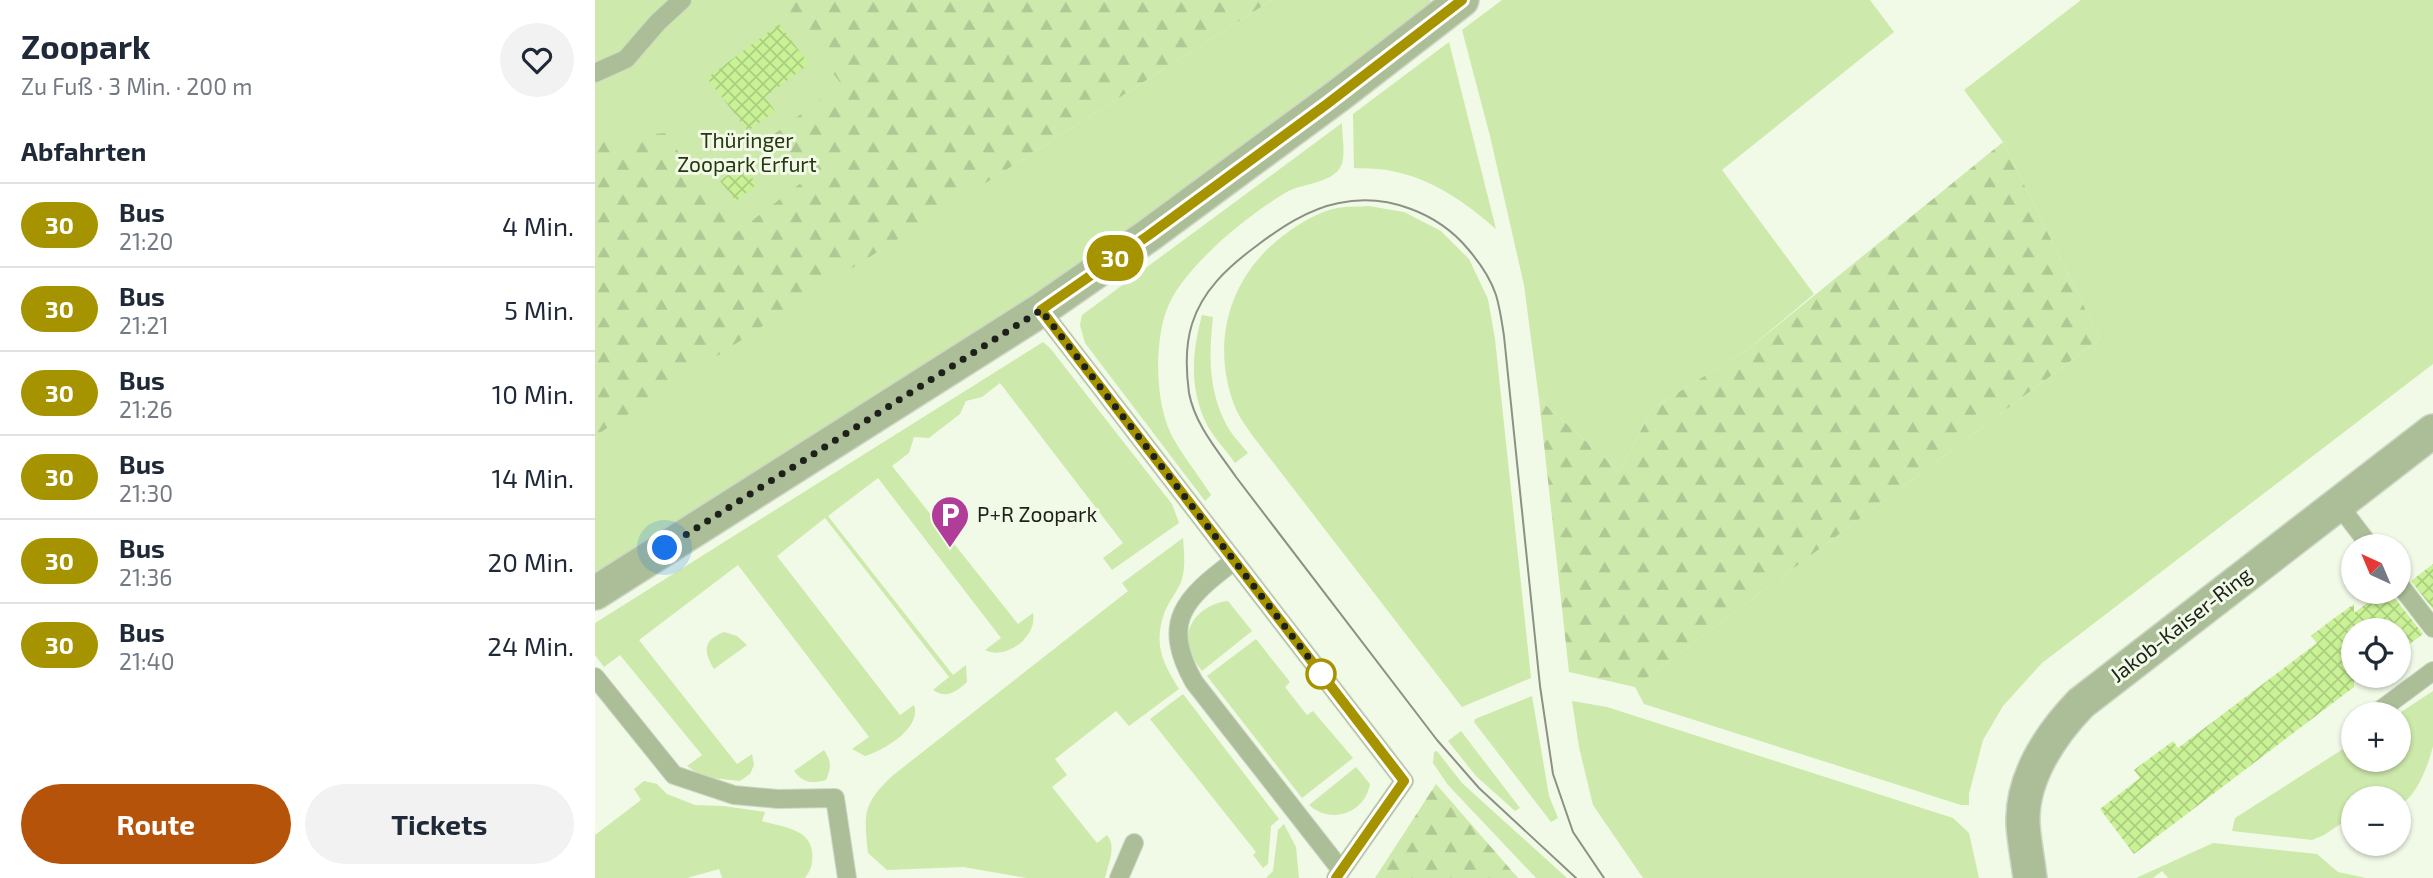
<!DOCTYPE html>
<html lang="de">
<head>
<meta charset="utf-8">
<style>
  body { margin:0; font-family:"Exo 2",sans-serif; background:#f2f2f3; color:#1f2937; height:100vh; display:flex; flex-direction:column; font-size:26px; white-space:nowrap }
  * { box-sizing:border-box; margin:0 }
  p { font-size:23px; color:#747a83 }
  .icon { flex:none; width:38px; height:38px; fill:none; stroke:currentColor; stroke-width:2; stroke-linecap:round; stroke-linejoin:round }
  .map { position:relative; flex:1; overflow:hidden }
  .sheet { display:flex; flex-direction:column; background:#fff; width:595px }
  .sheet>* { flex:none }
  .badge { padding:0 14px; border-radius:23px; font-size:24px; line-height:46px }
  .needle { width:46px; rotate:316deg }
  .tools { position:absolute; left:1746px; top:534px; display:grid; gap:14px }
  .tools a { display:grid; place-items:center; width:70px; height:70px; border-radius:50%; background:#fff; box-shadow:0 2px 5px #0004; font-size:35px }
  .you { position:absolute; width:35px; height:35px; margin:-18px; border:5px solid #fff; border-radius:50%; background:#1a73e8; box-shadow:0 0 0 10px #1a73e833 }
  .map>.badge { position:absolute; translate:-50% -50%; box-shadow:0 0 0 4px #fff }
  h2 { padding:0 21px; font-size:26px; line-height:63px }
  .round { display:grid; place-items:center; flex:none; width:74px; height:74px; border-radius:37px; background:#f2f2f3 }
  .summary { display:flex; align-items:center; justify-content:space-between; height:119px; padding:0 21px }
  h1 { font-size:33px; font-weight:700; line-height:52px }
  .cta { display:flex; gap:14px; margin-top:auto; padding:14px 21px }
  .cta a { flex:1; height:80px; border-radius:42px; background:#b45309; color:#fff; font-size:28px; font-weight:700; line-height:80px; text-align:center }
  .cta a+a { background:#f2f2f3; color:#1f2937 }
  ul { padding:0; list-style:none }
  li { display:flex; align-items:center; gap:21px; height:84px; padding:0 21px; border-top:2px solid #e0e1e3 }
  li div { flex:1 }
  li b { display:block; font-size:26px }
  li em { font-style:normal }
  li .badge { min-width:77px; font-weight:700; text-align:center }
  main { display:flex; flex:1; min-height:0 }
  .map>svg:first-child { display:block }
  .green { fill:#cde9ab }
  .forest { fill:url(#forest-firs) }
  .building { fill:url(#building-cross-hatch) }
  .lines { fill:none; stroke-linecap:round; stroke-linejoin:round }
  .lane-casing { stroke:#cfd7c6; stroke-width:20 }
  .street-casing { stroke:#cfd7c6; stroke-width:36 }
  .lane { stroke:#acbe97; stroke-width:18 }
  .street { stroke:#acbe97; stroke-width:33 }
  .tram { stroke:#8b9184; stroke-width:2 }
  .line-casing { stroke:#fff; stroke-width:16 }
  .line { stroke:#a59400; stroke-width:10 }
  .walk { stroke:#1e211a; stroke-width:7; stroke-dasharray:0 12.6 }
  .stop-dot { fill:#fff; stroke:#a59400; stroke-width:3.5 }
  .labels { text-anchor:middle; stroke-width:6; stroke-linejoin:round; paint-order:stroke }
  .park-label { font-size:21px; fill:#283711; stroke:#f1fae7 }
  .poi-label { font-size:21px; fill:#1e211a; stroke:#f1fae7; text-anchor:start }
  .street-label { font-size:21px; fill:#1e211a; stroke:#f1fae7 }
</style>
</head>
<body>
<main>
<section class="sheet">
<div class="summary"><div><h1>Zoopark</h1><p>Zu Fuß · 3 Min. · 200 m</p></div><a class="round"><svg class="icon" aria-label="heart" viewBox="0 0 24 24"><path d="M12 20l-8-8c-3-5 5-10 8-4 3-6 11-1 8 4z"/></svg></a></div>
<h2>Abfahrten</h2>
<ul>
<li><span class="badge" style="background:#a59400;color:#fff">30</span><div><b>Bus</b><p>21:20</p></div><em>4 Min.</em></li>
<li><span class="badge" style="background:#a59400;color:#fff">30</span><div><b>Bus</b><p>21:21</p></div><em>5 Min.</em></li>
<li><span class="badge" style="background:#a59400;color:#fff">30</span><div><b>Bus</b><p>21:26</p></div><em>10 Min.</em></li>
<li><span class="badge" style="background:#a59400;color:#fff">30</span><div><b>Bus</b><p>21:30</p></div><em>14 Min.</em></li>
<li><span class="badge" style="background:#a59400;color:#fff">30</span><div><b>Bus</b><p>21:36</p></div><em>20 Min.</em></li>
<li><span class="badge" style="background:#a59400;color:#fff">30</span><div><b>Bus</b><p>21:40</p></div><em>24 Min.</em></li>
</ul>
<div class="cta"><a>Route</a><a>Tickets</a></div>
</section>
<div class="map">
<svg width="1838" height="878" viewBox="0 0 1838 878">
  <defs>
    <pattern id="forest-firs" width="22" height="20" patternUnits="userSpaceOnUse" patternTransform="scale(1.75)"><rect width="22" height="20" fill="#cde9ab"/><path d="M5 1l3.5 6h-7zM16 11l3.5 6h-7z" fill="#b0c893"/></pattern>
    <pattern id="building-cross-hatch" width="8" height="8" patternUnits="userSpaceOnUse" patternTransform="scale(1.75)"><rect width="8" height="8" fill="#c9f195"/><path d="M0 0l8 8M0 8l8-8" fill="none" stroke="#acce80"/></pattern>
  </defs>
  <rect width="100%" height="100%" fill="#f1fae7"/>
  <!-- green -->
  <path class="green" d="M 0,0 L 603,0 L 232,284 L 677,0 L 835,0 L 838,4 L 514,247 L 0,576 Z
    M 907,0 L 1275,0 L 1299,32 L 1127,170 L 1219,294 L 1156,347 L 1058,408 L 1024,471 L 944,399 L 929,285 L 895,136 L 867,30 Z
    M 1486,0 L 1838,0 L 1838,364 L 1447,663 L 1408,706 L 1388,740 L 1374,794 L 1374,805 L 1366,805 L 1049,704 L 1040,687 L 1505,339 L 1408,142 L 1369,90 Z
    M 854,42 L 901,229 C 871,203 838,179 797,171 C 785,168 771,169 759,168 L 758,114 Z
    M 747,123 C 747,135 751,156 746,166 C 737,184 706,183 690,193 C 652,216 595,262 575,302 C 559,335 560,394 573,427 C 581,448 604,475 616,495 L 610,501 L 490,343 L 485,325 L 487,315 Z
    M 774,206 L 809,212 L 846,231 L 874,259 L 893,299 L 900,339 L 936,678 L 867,707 L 657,435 C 651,426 644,417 640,407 C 615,343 634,276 689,235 C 705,223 723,212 742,208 C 752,206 764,207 774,206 Z
    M 607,315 L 618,317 C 614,353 613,388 630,422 C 635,433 645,443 653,453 L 640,463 C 631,450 618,437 611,423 C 594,386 597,353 607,315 Z
    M 448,342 L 455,348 L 577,504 L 584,523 L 517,570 L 508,558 L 528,543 L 405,383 L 387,397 L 371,401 L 365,414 L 334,438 L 319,437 L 314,453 L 297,466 L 423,624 L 438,613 C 443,636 411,661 390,650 L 406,638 L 283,478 L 233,516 L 358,675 L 371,665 L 372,682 C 361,692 352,699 338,690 L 354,677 L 230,518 L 182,556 L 305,715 L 319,705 C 327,728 289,750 270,756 L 257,749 L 274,737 L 143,565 L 44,640 L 142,764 L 157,754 L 159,765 L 155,774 L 145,781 L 108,777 L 92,766 L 107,755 L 25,655 L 9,667 L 0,655 L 0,623 Z
    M 588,538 C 589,553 591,567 586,582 C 582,592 574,601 570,611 C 558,644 567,662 584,689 L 534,726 L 521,711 L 460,759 L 472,775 L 457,787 L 502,843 L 512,835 C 522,847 513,864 510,878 L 431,878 L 368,867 L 292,870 L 273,853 C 269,814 267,805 297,776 L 533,591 L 527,583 Z
    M 633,601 L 657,631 L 607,671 C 602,664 595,655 593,646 C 589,621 611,603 633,601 Z
    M 129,632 L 142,636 L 152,645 L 119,669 C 108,651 108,640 129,632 Z
    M 661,639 L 695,682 L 690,687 L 712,715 L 718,711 L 758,758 L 707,798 L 612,676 Z
    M 1838,691 C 1838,708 1838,729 1838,746 C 1834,763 1821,799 1804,805 L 1804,798 L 1759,798 L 1759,815 L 1729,835 L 1717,840 L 1637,831 L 1640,818 L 1759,742 L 1759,760 L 1804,760 L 1803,714 Z
    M 588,694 L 684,819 L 676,826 L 673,864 L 668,868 L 658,855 L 661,852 L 555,719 Z
    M 937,696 L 954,796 L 963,818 L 956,822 L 879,722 L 880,719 Z
    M 977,701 L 1012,707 L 1358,818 L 1374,833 L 1384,878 L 1048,878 L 998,805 L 984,747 Z
    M 866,731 L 925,808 L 920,811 L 881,776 L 853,741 Z
    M 229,750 C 237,762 236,768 231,780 C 217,784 208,783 199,771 Z
    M 842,751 L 867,783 L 972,878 L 941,878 L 853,785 L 838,763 L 839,752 Z
    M 761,767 L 775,784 C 770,813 736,825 714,805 Z
    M 49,781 L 62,784 L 72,794 L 100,805 L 128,806 L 170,812 L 167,821 C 186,827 214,828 217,851 C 218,863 217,868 210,878 L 127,878 L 124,869 L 92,878 L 0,878 L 0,835 L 46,800 L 39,789 Z
    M 689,824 L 701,847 L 704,878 L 671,878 L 678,871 L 683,830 Z
    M 1618,843 L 1722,854 L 1743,872 L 1771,878 L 1573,878 L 1567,871 L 1558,878 L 1541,878 Z"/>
  <!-- forest -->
  <path class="forest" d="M 185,0 L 677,0 L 223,290 L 0,436 L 0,139 L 70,133 L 141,233 L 206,183 L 174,138 L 246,84 Z
    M 1408,142 L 1505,339 L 1040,687 L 974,672 L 944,399 L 1024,471 L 1058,408 L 1156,347 Z
    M 841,784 L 923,878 L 780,878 Z"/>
  <!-- building -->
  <path class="building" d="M 184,24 L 214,64 L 170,97 L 180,111 L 153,131 L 112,78 Z
    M 146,164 L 162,184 L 141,201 L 125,181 Z
    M 1838,564 L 1838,609 L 1816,581 Z
    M 1787,592 L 1795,592 L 1828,634 L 1804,652 L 1804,630 L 1759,630 L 1759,687 L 1539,854 L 1505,809 L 1545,778 L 1539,770 L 1578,741 L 1583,748 L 1722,643 L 1716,636 L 1734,622 L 1759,604 L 1759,613 Z"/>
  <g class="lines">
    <defs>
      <path id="lane" d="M 0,73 L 31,59 L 63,22 L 87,0
        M 446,310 L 809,781 L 741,878
        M 1743,504 L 1775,546
        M 639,561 C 590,598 565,621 599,682 L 746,870
        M 1804,584 L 1838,628
        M 0,677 L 79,775 L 139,795 L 183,799 L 240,798 L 252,878
        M 1780,714 L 1838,671
        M 524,878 L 539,843"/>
      <path id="street" d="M 0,593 L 446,310 L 554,235 L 744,95 L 867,0
        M 1435,878 C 1433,860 1429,842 1428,824 C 1426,778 1456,734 1486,703 L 1838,431"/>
    </defs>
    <!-- lane casing -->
    <use href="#lane" class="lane-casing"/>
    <!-- street casing -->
    <use href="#street" class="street-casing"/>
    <!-- lane -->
    <use href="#lane" class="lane"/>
    <!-- street -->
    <use href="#street" class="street"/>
    <!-- tram -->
    <path class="tram" d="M 981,878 L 884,788 L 842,740 L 641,477 C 623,451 600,425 594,393 C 591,371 590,346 597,324 C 607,291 633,267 660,247 C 685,228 713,209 744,203 C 792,193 843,213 873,249 C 885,263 895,277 901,295 C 905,308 907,323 909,336 L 945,686 L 958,774 L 978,832 L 1009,878"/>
  </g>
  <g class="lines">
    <defs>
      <path id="line" d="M 741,878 L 809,781 L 446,310 L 554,235 L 732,104 L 867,0"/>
    </defs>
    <!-- line casing -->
    <use href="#line" class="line-casing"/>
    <!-- line -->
    <use href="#line" class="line"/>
    <!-- walk -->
    <path class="walk" d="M 70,548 L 446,310 L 728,676 L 726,674"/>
  </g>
  <!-- icons -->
  <defs>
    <symbol id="parking-pin" viewBox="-11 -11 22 30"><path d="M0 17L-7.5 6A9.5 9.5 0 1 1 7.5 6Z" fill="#b03d97" stroke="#f1fae7"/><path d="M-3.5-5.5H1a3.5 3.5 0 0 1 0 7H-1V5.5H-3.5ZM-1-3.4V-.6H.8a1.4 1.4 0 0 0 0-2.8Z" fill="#fff"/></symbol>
  </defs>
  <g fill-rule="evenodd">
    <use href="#parking-pin" x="333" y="493" width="44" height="60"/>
  </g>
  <!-- markers -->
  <circle class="stop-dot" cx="726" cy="674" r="14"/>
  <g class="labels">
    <!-- park labels -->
    <g class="park-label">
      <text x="152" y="148">Thüringer<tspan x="152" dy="24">Zoopark Erfurt</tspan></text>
    </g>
    <!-- poi labels -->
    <g class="poi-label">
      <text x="382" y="522">P+R Zoopark</text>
    </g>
    <!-- street labels -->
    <g class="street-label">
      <text transform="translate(1586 625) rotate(-38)" y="7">Jakob-Kaiser-Ring</text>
    </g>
  </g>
</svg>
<div class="tools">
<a><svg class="needle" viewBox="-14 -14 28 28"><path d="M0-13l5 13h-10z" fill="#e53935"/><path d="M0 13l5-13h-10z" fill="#747a83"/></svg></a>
<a><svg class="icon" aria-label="locate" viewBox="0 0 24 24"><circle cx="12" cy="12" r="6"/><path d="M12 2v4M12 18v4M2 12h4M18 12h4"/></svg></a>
<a>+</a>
<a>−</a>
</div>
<div class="you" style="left:70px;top:548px"></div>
<b class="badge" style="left:520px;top:258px;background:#a59400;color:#fff">30</b>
</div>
</main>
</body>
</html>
